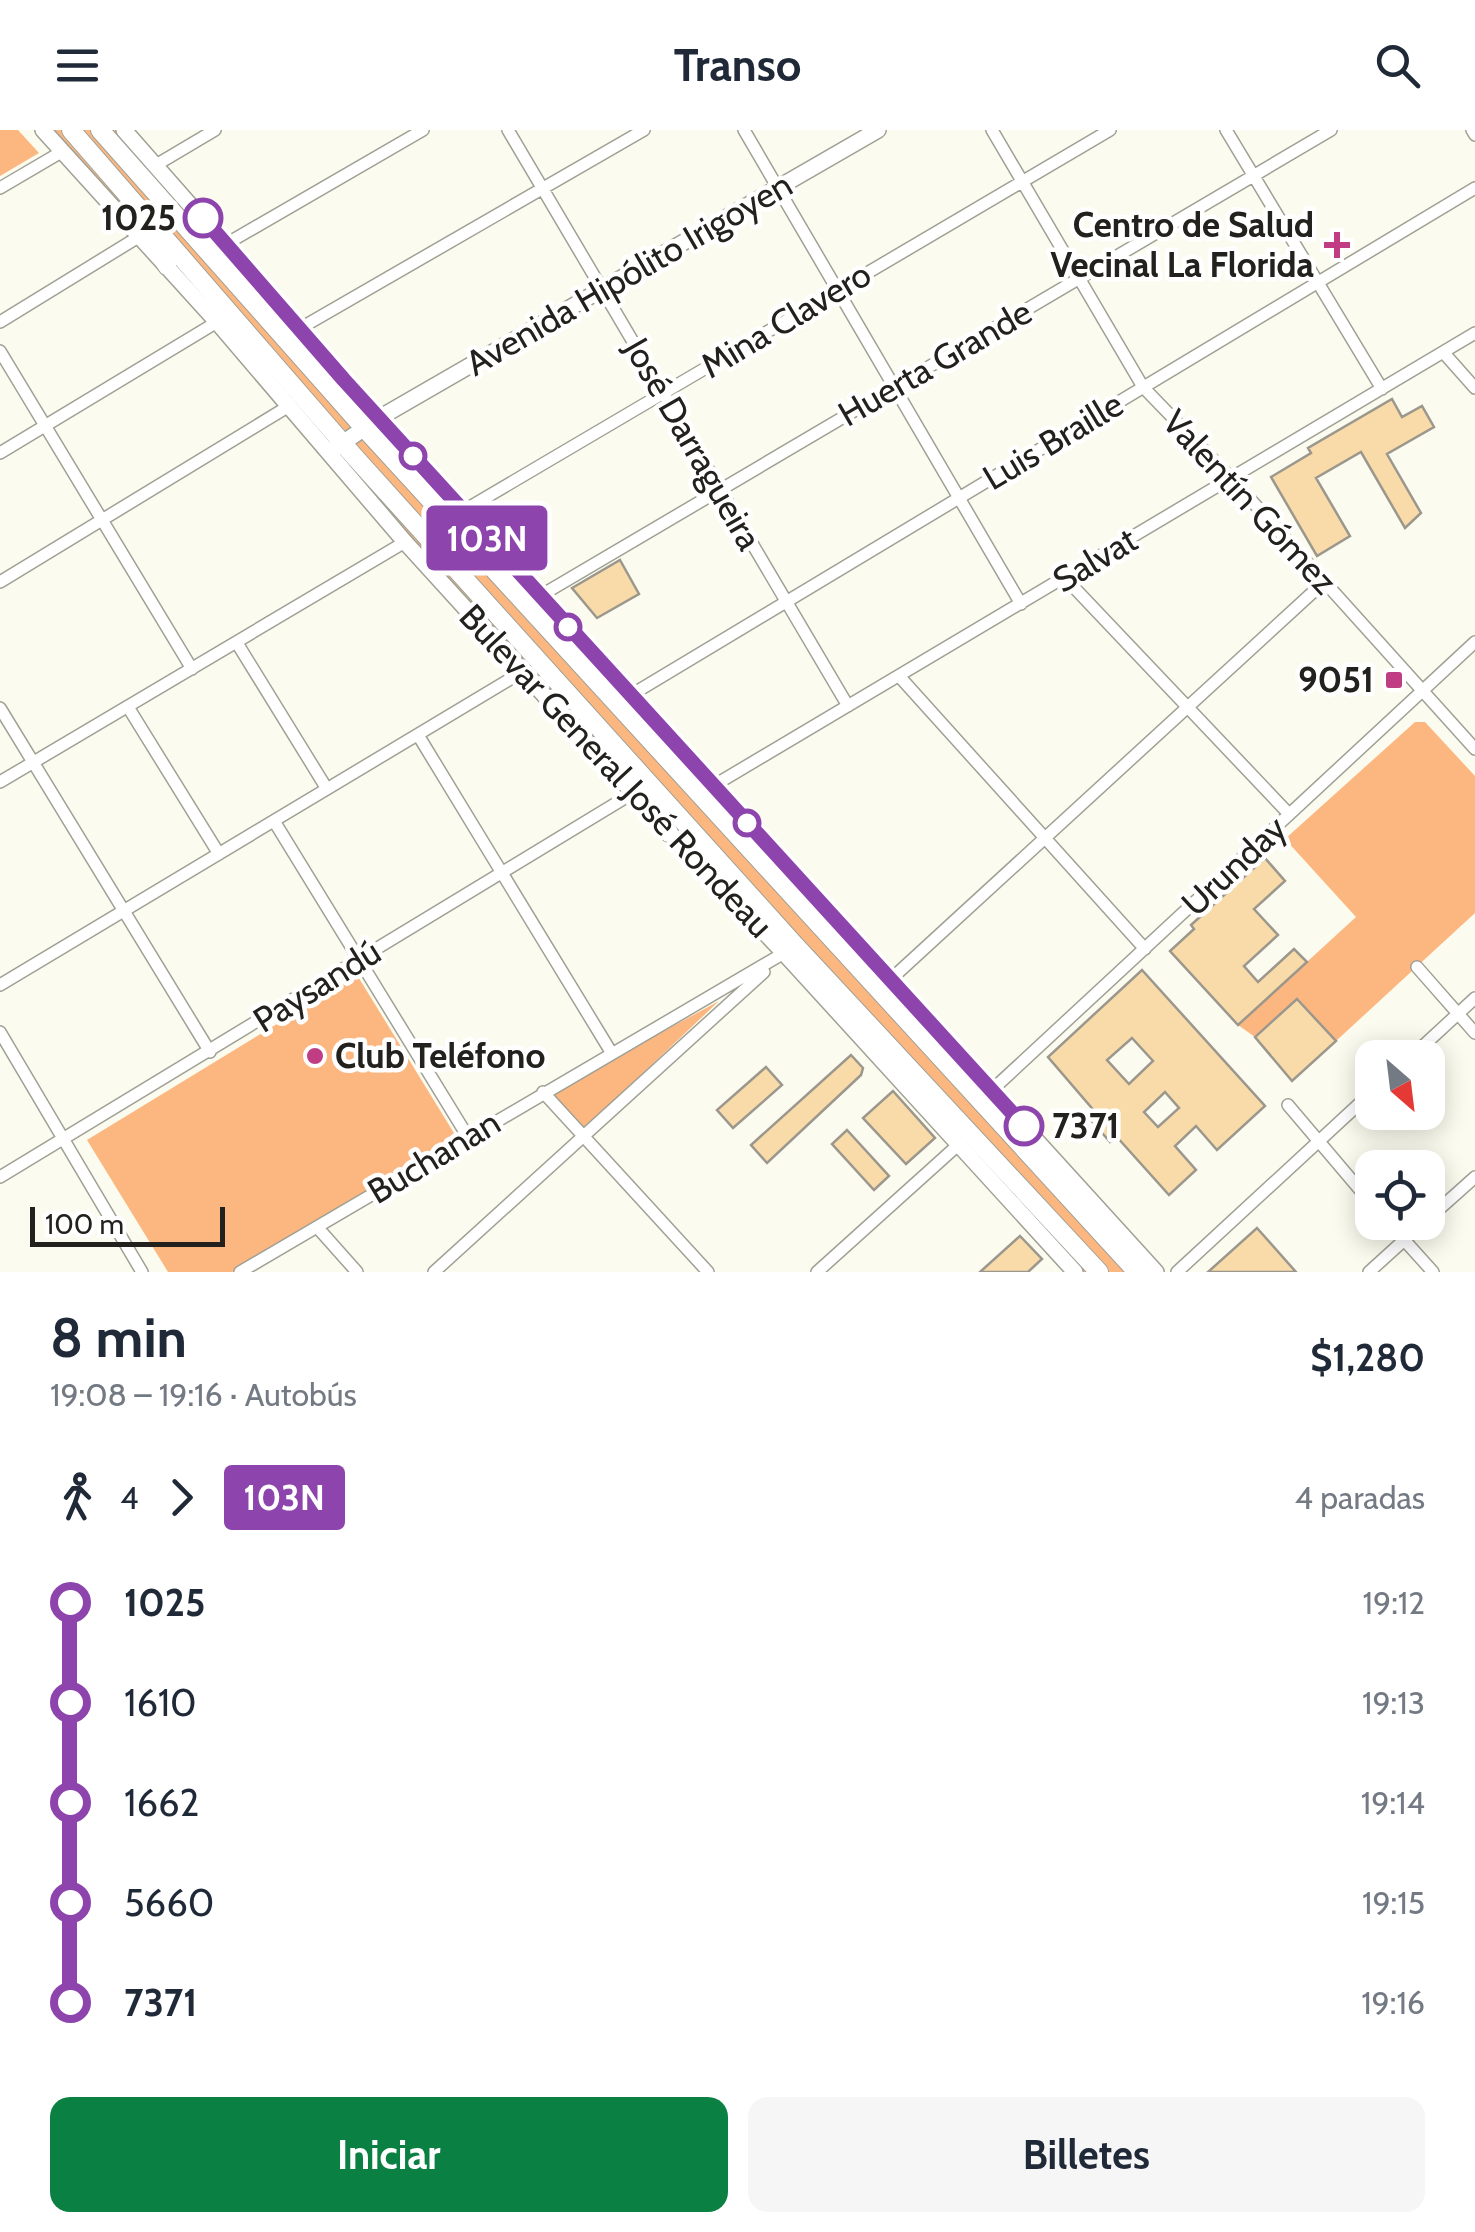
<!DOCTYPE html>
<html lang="es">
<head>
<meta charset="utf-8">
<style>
  body { margin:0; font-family:Cabin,sans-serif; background:#f6f6f7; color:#1f2937; height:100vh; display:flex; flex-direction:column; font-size:38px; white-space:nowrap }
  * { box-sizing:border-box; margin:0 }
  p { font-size:32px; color:#747a83 }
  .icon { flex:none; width:55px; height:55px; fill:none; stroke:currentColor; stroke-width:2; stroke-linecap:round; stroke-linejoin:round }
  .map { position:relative; height:1142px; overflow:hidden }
  .details { display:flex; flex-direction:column; background:#fff; flex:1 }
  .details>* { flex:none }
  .badge { padding:0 20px; border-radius:8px; font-size:35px; line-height:65px }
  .needle { width:65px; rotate:152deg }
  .controls { position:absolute; left:1355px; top:910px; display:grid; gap:20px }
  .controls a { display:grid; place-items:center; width:90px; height:90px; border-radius:20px; background:#fff; box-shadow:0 5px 25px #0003; font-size:50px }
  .scale { position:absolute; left:30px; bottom:25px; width:195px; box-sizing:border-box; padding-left:10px; border:5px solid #22211d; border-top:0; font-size:28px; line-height:35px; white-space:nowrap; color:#22211d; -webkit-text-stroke:8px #fff; paint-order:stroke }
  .map>.badge { position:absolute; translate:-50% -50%; box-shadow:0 0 0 5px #fff }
  .legs { display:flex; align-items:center; gap:15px; height:110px; padding:0 50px; font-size:32px }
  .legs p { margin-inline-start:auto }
  .head { display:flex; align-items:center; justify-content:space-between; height:170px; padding:0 50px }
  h1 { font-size:55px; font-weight:800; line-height:75px }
  .primary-button { display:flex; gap:20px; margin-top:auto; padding:20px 50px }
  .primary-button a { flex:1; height:115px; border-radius:20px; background:#0b8043; color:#fff; font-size:40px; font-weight:800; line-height:115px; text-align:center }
  .primary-button a+a { background:#f6f6f7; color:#1f2937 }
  ul { padding:0 50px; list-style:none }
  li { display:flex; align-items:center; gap:35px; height:100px; font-size:38px }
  li i { display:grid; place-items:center; width:15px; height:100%; margin:0 12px; background:currentColor }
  li i::after { content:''; width:25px; height:25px; margin:-12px; border:8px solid; border-radius:50%; background:#fff }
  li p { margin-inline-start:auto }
  li:first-child i { background:linear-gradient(#0000 50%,currentColor 0) }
  li:last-child i { background:linear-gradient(currentColor 50%,#0000 0) }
  header { display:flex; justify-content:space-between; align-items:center; height:130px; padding:0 50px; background:#fff; font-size:45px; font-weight:800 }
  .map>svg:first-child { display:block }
  .green { fill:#fcb780 }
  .building { fill:#f8dba8; stroke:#9c978d; stroke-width:2.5; fill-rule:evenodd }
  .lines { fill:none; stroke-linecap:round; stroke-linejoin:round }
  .street-casing { stroke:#a1a095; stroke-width:14 }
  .secondary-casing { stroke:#a1a095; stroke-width:18 }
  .primary-casing { stroke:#a1a095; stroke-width:20 }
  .street { stroke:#fff; stroke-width:11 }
  .secondary { stroke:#fff; stroke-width:15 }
  .primary { stroke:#fff; stroke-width:18 }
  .line-1-casing { stroke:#fff; stroke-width:22 }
  .line-1 { stroke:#8e44ad; stroke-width:15 }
  .stop-1-dot { fill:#fff; stroke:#8e44ad; stroke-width:5 }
  .poi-dot { fill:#c03d84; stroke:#fff; stroke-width:4 }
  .labels { text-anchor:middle; stroke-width:9; stroke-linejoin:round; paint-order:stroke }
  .stop-label { font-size:35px; font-weight:bold; fill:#22211d; stroke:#fff; text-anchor:end }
  .poi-label { font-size:35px; font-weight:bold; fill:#22211d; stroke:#fff; text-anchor:end }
  .street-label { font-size:35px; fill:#22211d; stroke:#fff }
</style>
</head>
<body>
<header><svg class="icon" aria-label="menu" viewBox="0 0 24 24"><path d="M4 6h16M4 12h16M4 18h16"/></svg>Transo<svg class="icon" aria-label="search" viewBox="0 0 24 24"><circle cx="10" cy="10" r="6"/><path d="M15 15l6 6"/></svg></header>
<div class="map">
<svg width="1475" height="1142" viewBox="0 0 1475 1142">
  <rect width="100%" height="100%" fill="#fbfbef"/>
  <!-- green -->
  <path class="green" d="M 0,0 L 18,0 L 39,23 L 0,46 Z
    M 43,0 L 124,0 L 1156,1142 L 1075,1142 Z
    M 1415,592 L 1425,592 L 1475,646 L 1475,783 L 1336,911 L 1297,870 L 1255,907 L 1238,895 L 1356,787 L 1285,709 Z
    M 357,845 L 457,1008 L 232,1142 L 168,1142 L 87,1010 Z
    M 719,871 L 583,1000 L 550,963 Z"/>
  <!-- building -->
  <path class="building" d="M 1392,269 L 1402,287 L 1422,276 L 1434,297 L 1387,324 L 1421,383 L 1405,398 L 1361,322 L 1316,348 L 1350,406 L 1317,426 L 1271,347 L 1311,323 L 1308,318 Z
    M 620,430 L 639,464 L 597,488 L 572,458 Z
    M 1265,728 L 1285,751 L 1254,779 L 1278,805 L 1244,836 L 1258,852 L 1294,819 L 1307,832 L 1238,895 L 1170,821 L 1194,799 L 1191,795 Z
    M 1142,840 L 1265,976 L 1217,1020 L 1196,996 L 1175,1016 L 1196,1040 L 1169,1065 L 1116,1006 L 1110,1012 L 1090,989 L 1096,983 L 1048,927 ZM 1132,908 L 1153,931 L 1129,954 L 1107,930 ZM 1165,962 L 1179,978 L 1158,997 L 1144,982 Z
    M 1297,869 L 1336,911 L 1292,951 L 1255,907 Z
    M 851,925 L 863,938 L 861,945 L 767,1033 L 751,1015 Z
    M 766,937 L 782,955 L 733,998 L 717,980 Z
    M 893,961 L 935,1008 L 906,1034 L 863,988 Z
    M 847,1000 L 889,1046 L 874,1060 L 832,1014 Z
    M 1257,1098 L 1296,1142 L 1208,1142 Z
    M 1020,1106 L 1042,1129 L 1028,1142 L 980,1142 Z"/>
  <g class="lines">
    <defs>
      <path id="street" d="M 508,0 L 848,576
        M 744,0 L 1021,474
        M 992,0 L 1143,257 L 1232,349 L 1475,619
        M 1226,0 L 1382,259
        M 1472,0 L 1475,5
        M 156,35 L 215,0
        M 0,58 L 63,21
        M 226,114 L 423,0
        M 0,192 L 140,106
        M 299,199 L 644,0
        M 0,221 L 192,539
        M 1443,222 L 1475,258
        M 0,323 L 217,192
        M 463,381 L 1110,0
        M 1065,448 L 1289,684
        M 0,452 L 289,276
        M 540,466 L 1331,0
        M 237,513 L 327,659
        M 899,546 L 1145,819
        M 631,565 L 1475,58
        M 128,577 L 219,724
        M 0,578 L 210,922
        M 418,605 L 611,922
        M 0,652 L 405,412
        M 713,656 L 1475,203
        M 274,691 L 468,1007
        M 1417,837 L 1475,903
        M 890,850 L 1324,452
        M 0,855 L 522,542
        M 0,902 L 142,1142
        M 1410,928 L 1475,868
        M 992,960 L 1475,512
        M 543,962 L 708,1142
        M 1288,975 L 1372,1074
        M 0,1047 L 633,663
        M 1428,1089 L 1475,1047
        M 1388,1092 L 1433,1142
        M 317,1097 L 357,1142
        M 240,1142 L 784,823
        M 434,1142 L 764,842
        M 817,1142 L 958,1015
        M 1177,1142 L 1372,962
        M 1369,1142 L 1424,1092"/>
      <path id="secondary" d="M 43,0 L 217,192 L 405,412 L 646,677
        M 124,0 L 344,250 L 1156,1142
        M 334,319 L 379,288 L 878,0
        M 661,694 L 784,823 L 1075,1142"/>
      <path id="primary" d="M 71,0 L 353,325 L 794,814 L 1099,1142
        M 100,0 L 357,290 L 1137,1142
        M 144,93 L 167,136
        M 495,416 L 507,445
        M 636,652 L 669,703"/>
    </defs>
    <!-- street casing -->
    <use href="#street" class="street-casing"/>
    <!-- secondary casing -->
    <use href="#secondary" class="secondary-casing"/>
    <!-- primary casing -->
    <use href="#primary" class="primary-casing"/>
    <!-- street -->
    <use href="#street" class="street"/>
    <!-- secondary -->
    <use href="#secondary" class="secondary"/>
    <!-- primary -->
    <use href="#primary" class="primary"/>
  </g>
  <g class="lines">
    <defs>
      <path id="line-1" d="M 203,88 L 344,250 L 1024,996"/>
    </defs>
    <!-- line-1 casing -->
    <use href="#line-1" class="line-1-casing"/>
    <!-- line-1 -->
    <use href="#line-1" class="line-1"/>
  </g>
  <!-- markers -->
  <g class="stop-1-dot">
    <circle cx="203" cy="88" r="18"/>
    <circle cx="413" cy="326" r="12"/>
    <circle cx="568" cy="497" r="12"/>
    <circle cx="747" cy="693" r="12"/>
    <circle cx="1024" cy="996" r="18"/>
  </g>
  <g class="poi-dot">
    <path d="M1332 100h10v10h10v10h-10v10h-10v-10h-10v-10h10z"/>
    <rect x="1384" y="540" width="20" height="20" rx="5"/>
    <circle cx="315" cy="926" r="10"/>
  </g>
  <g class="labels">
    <!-- stop labels -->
    <g class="stop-label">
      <text x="176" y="100">1025</text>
      <text x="1052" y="1008" text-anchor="start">7371</text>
    </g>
    <!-- poi labels -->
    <g class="poi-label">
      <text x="1314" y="107">Centro de Salud<tspan x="1314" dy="40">Vecinal La Florida</tspan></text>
      <text x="1374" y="562">9051</text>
      <text x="335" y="938" text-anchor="start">Club Teléfono</text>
    </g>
    <!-- street labels -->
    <g class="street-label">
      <text transform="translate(629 144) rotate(-30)" y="12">Avenida Hipólito Irigoyen</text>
      <text transform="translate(786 190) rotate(-31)" y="12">Mina Clavero</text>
      <text transform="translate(935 233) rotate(-30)" y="12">Huerta Grande</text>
      <text transform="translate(1053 311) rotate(-31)" y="12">Luis Braille</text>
      <text transform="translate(693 314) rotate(60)" y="12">José Darragueira</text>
      <text transform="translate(1250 372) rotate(47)" y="12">Valentín Gómez</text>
      <text transform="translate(1095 430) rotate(-31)" y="12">Salvat</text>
      <text transform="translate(616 641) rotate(47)" y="12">Bulevar General José Rondeau</text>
      <text transform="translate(1234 736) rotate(-43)" y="12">Urunday</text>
      <text transform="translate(317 856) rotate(-32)" y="12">Paysandú</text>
      <text transform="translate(434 1027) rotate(-31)" y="12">Buchanan</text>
    </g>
  </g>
</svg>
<div class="controls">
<a><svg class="needle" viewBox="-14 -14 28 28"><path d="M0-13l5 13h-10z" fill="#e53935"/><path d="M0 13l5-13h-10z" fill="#747a83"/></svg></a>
<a><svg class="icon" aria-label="locate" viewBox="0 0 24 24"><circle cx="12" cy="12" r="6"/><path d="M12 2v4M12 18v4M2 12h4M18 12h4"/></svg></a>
</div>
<div class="scale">100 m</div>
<b class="badge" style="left:487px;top:408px;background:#8e44ad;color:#fff">103N</b>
</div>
<section class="details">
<div class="head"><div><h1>8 min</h1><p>19:08 – 19:16 · Autobús</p></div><b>$1,280</b></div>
<div class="legs"><svg class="icon" aria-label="walk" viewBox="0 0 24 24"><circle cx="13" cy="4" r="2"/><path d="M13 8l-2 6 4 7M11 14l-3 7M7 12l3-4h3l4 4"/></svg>4<svg class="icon" aria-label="forward" viewBox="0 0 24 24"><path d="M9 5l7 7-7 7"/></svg><b class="badge" style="background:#8e44ad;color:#fff">103N</b><p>4 paradas</p></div>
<ul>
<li><i style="color:#8e44ad"></i><b>1025</b><p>19:12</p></li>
<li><i style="color:#8e44ad"></i><span>1610</span><p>19:13</p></li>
<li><i style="color:#8e44ad"></i><span>1662</span><p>19:14</p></li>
<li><i style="color:#8e44ad"></i><span>5660</span><p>19:15</p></li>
<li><i style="color:#8e44ad"></i><b>7371</b><p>19:16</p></li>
</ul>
<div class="primary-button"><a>Iniciar</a><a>Billetes</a></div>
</section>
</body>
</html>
